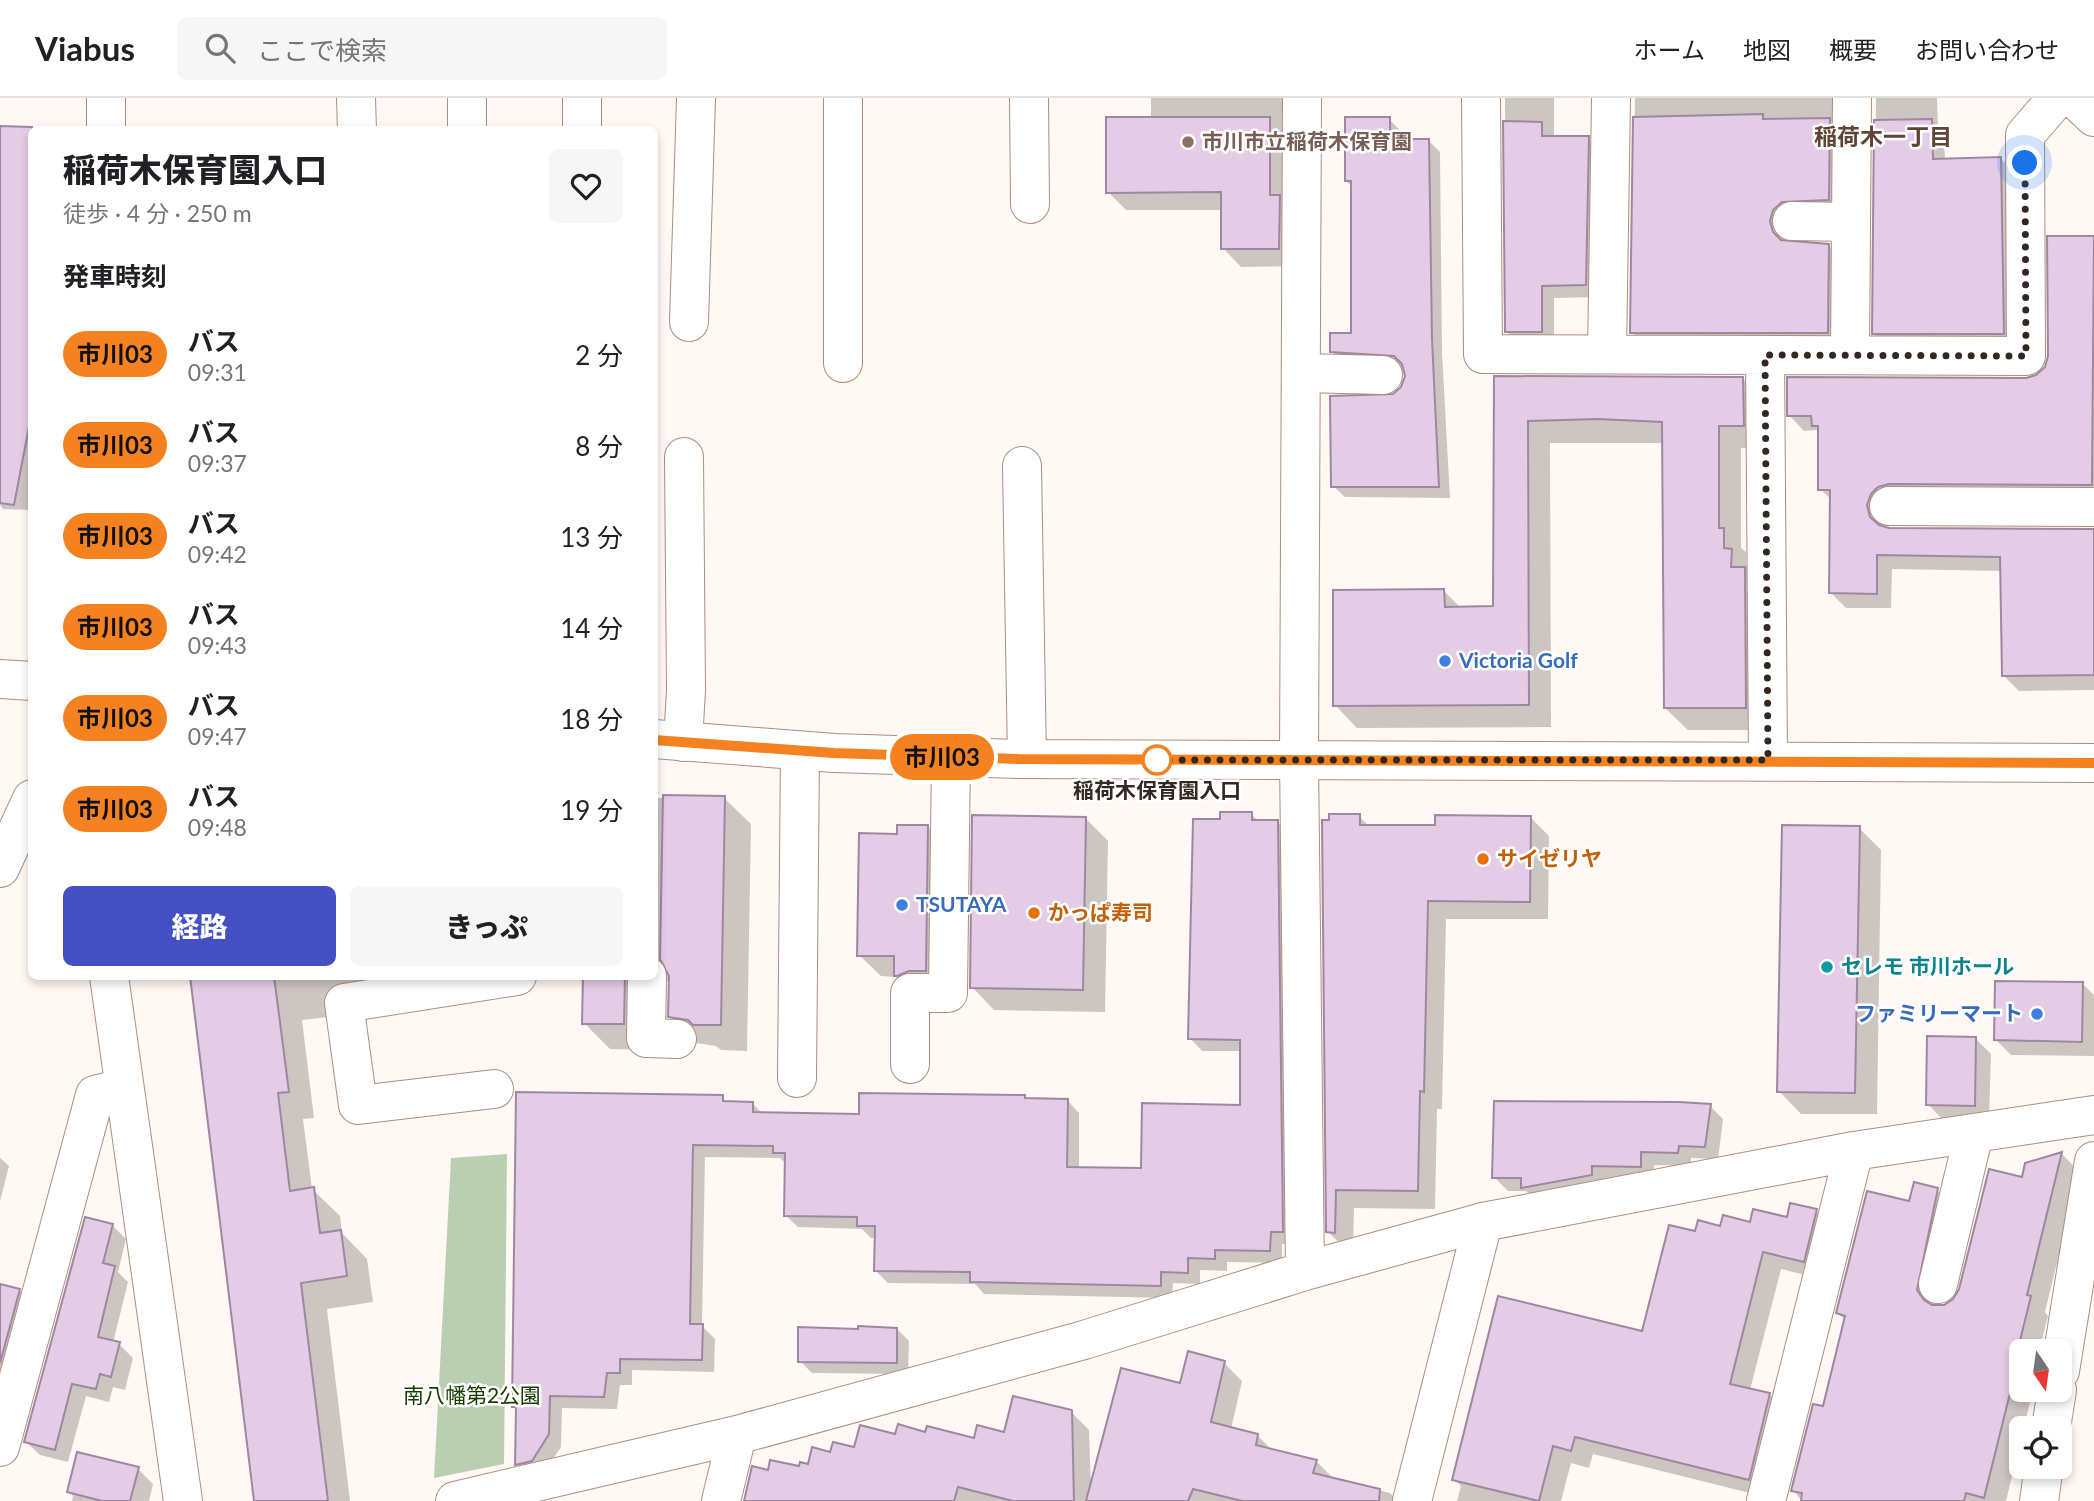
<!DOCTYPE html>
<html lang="ja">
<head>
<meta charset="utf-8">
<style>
  body { margin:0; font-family:Lato,"Noto Sans JP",sans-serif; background:#f6f6f6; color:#202124; height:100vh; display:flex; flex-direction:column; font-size:26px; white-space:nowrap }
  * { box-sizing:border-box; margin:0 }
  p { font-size:23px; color:#757577 }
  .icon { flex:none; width:38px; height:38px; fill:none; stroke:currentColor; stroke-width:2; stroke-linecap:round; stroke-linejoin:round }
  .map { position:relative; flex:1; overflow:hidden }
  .drawer { position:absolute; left:28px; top:28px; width:630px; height:854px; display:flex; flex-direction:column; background:#fff; border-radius:10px; box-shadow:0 4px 10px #0003 }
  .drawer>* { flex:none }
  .badge { padding:0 14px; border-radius:23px; font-size:24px; line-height:46px }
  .needle { width:46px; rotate:167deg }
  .fabs { position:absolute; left:2009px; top:1241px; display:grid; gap:14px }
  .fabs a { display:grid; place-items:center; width:63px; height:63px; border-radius:10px; background:#fff; box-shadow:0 4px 10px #0003; font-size:35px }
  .you { position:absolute; width:35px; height:35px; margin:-18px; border:5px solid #fff; border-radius:50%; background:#1a73e8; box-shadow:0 0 0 10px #1a73e833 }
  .map>.badge { position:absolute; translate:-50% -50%; box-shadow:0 0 0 4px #fff }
  h2 { padding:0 35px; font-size:26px; line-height:63px }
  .round { display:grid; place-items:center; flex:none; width:74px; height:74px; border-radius:10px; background:#f6f6f6 }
  .summary { display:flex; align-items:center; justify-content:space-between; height:119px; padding:0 35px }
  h1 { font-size:33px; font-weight:800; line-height:52px }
  .button { display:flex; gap:14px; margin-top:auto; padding:14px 35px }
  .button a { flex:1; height:80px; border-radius:10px; background:#454fc4; color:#fff; font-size:28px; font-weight:800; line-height:80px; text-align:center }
  .button a+a { background:#f6f6f6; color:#202124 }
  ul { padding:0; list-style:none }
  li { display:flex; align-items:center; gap:21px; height:91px; padding:0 35px }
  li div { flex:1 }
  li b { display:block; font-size:26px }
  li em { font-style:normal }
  li .badge { min-width:77px; font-weight:700; text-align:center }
  header { display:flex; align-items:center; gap:42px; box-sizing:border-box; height:98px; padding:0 35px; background:#fff; border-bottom:2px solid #e0e0e0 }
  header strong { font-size:33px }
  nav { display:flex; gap:38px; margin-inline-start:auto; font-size:24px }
  .search { width:490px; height:63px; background:#f6f6f6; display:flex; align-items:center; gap:18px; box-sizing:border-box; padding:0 24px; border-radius:10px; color:#757577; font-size:26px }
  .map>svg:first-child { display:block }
  .green { fill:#bacfb2 }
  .shadow { fill:#0003 }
  .building { fill:#e5cce6; stroke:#9f87a0; stroke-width:2 }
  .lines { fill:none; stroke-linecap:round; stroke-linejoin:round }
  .minor-casing { stroke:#ad8f7c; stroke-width:40 }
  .major-casing { stroke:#ad8f7c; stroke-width:40 }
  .minor { stroke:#fff; stroke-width:38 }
  .major { stroke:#fff; stroke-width:38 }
  .line-casing { stroke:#fff; stroke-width:16 }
  .line { stroke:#f58220; stroke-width:10 }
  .walk { stroke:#332720; stroke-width:7; stroke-dasharray:0 12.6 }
  .education-dot { fill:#8d6e63; stroke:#fff; stroke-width:2.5 }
  .shop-dot { fill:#3f7fe0; stroke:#fff; stroke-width:2.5 }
  .stop-dot { fill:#fff; stroke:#f58220; stroke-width:3.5 }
  .food-dot { fill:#e8710a; stroke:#fff; stroke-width:2.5 }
  .culture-dot { fill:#0f9aa8; stroke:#fff; stroke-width:2.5 }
  .labels { text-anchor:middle; stroke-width:5; stroke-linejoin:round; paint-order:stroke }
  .education-label { font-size:21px; font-weight:bold; fill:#785e54; stroke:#fff; text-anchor:start }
  .shop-label { font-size:21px; font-weight:bold; fill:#366cbe; stroke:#fff; text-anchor:start }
  .stop-label { font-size:21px; font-weight:bold; fill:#332720; stroke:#fff }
  .food-label { font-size:21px; font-weight:bold; fill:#c56008; stroke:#fff; text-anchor:start }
  .culture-label { font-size:21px; font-weight:bold; fill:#0d838f; stroke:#fff; text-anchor:start }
  .park-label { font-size:21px; fill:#163b00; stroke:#fff }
  .neighbourhood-label { font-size:23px; font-weight:bold; fill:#5f4534; stroke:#fff }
</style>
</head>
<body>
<header>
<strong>Viabus</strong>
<div class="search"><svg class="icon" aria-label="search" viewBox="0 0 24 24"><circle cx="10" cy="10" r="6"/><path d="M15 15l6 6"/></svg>ここで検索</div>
<nav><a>ホーム</a><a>地図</a><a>概要</a><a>お問い合わせ</a></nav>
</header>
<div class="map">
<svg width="2094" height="1403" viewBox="0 0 2094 1403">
  <rect width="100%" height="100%" fill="#fff8f4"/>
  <!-- green -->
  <path class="green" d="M 507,1056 L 504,1366 L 434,1380 L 451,1060 Z"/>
  <!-- shadow -->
  <path class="shadow" d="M 1151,0 L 1288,0 L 1297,168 L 1241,169 L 1223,150 L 1223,112 L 1126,112 L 1108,94 L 1151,21 Z
    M 1505,0 L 1554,0 L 1554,40 L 1588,40 L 1600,53 L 1598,199 L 1554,200 L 1554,246 L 1519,246 L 1506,233 Z
    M 1635,0 L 1847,0 L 1841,114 L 1782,136 L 1784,144 L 1828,147 L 1841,160 L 1840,247 L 1645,247 L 1632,234 Z
    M 1876,0 L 1937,0 L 1938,30 L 1944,35 L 1945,62 L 2001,61 L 2013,73 L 2016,248 L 1886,247 L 1874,235 Z
    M 1389,21 L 1401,33 L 1401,43 L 1429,43 L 1440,54 L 1442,254 L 1450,400 L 1345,399 L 1333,388 L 1394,298 L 1403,290 L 1407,278 L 1404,269 L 1344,265 L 1332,253 L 1353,237 L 1352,89 L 1346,83 Z
    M 0,30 L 43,31 L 32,32 L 32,412 L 3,411 L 0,407 Z
    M 2094,140 L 2094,404 L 1882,425 L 1883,430 L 2094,431 L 2094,592 L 2019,593 L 2004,578 L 2002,473 L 1892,471 L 1891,510 L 1846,510 L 1830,494 L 1832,402 L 1820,391 L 1818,332 L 1804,333 L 1789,317 L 2038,278 L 2047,269 Z
    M 1496,280 L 1743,281 L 1765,303 L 1765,350 L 1741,350 L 1741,450 L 1746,454 L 1746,467 L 1753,475 L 1767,632 L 1688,632 L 1665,610 L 1664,345 L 1550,345 L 1551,629 L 1357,630 L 1335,607 L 1444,493 L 1461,510 L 1495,510 Z
    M 654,700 L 724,700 L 751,726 L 747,953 L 721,952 L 716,948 L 696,945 L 670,918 L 669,883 L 662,885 L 650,952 L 610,951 L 584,925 L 584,878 L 654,878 Z
    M 1251,716 L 1259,724 L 1277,724 L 1290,736 L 1294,1146 L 1282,1146 L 1282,1165 L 1227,1164 L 1227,1173 L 1200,1172 L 1200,1186 L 1173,1185 L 1172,1200 L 984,1196 L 975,1186 L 888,1185 L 875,1172 L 876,1140 L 871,1140 L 862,1131 L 798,1129 L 785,1117 L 786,1066 L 780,1060 L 705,1059 L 702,1228 L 715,1241 L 714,1274 L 632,1272 L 632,1287 L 620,1287 L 617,1311 L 562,1310 L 561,1349 L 544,1375 L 529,1378 L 517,1366 L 517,1312 L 514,1308 L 722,999 L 728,1005 L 752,1005 L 763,1016 L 861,1018 L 1025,999 L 1028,1001 L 1067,1002 L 1079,1015 L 1079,1071 L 1142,1072 L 1242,1009 L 1242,953 L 1202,953 L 1190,940 L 1222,723 Z
    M 1359,718 L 1370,729 L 1436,729 L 1530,719 L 1549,738 L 1548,821 L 1446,821 L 1442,1011 L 1437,1011 L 1435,1111 L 1354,1110 L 1353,1152 L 1347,1152 L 1328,1134 Z
    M 1085,720 L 1108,743 L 1105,914 L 994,912 L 972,889 Z
    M 928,729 L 949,750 L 947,894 L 917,899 L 896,879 L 881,878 L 859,857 Z
    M 1859,730 L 1881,752 L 1877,1016 L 1801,1016 L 1779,993 Z
    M 192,878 L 376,878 L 380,907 L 356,916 L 302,922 L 314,1020 L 303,1021 L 312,1091 L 340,1118 L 342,1135 L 367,1161 L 373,1204 L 327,1211 L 350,1403 L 256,1403 Z
    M 2083,886 L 2094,897 L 2094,958 L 2011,957 L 1996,942 Z
    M 1976,941 L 1991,956 L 1989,1022 L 1942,1021 L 1928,1006 Z
    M 1710,1008 L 1723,1021 L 1718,1061 L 1691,1060 L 1691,1068 L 1654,1067 L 1654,1081 L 1605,1080 L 1605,1089 L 1536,1103 L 1526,1093 L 1508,1093 L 1494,1079 Z
    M 2062,1056 L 2079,1074 L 2045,1214 L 2048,1218 L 2039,1253 L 2021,1253 L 2021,1292 L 2033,1292 L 2006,1403 L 1802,1403 L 1793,1392 L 1824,1310 L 1846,1223 L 1838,1215 L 1910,1105 L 1937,1092 L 1955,1110 L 1935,1209 L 1944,1209 L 1955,1203 L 2023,1081 L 2026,1067 Z
    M 0,1060 L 9,1068 L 0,1103 Z
    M 1816,1113 L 1834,1131 L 1821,1181 L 1781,1171 L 1750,1292 L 1770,1297 L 1788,1315 L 1766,1399 L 1593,1356 L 1589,1370 L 1571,1365 L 1561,1403 L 1457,1403 L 1461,1388 L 1454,1381 L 1644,1235 L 1697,1135 L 1788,1121 Z
    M 112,1127 L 126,1141 L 118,1174 L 128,1184 L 113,1245 L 119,1246 L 133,1260 L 125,1292 L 113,1289 L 109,1304 L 86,1298 L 68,1364 L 40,1357 L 26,1344 Z
    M 0,1187 L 19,1192 L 37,1210 L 0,1279 Z
    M 897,1231 L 909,1243 L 908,1276 L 812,1275 L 800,1263 Z
    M 1224,1265 L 1242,1283 L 1231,1331 L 1257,1337 L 1272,1352 L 1316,1363 L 1334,1381 L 1390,1395 L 1398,1403 L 744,1403 L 753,1370 L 770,1374 L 809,1369 L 831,1356 L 897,1338 L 927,1337 L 975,1342 L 1005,1336 L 1071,1314 L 1089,1332 L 1091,1388 L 1182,1287 Z
    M 138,1371 L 153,1386 L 149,1403 L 72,1403 L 73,1398 L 69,1394 Z"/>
  <!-- building -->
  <path class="building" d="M 1763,16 L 1763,21 L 1830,20 L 1829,102 L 1782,104 L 1773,112 L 1770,123 L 1773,134 L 1781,142 L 1829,146 L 1828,235 L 1630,235 L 1633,19 Z
    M 1106,19 L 1270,19 L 1270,97 L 1280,97 L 1279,151 L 1221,151 L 1221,94 L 1106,95 Z
    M 1345,19 L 1390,19 L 1390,41 L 1429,41 L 1432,241 L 1439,389 L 1331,389 L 1330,298 L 1393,296 L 1401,289 L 1405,278 L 1402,266 L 1394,258 L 1330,254 L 1330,235 L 1351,235 L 1351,83 L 1345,83 Z
    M 1932,21 L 1933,61 L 2001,59 L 2004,236 L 1872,236 L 1874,22 Z
    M 1503,23 L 1542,24 L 1542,38 L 1589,38 L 1586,187 L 1542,188 L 1542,234 L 1505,234 Z
    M 0,28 L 32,29 L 32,313 L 14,407 L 0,405 Z
    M 2047,138 L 2094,138 L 2092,387 L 1889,386 L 1878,389 L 1871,396 L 1867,407 L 1870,419 L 1879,427 L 1889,430 L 2094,431 L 2094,577 L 2002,578 L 2000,459 L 1877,457 L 1877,496 L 1829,495 L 1830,392 L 1818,392 L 1818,328 L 1812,328 L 1811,318 L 1787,318 L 1787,279 L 2026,280 L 2036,277 L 2045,269 L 2048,258 Z
    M 1494,278 L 1743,279 L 1744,328 L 1719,328 L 1719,430 L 1724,430 L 1724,450 L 1732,451 L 1731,469 L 1745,469 L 1746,610 L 1664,610 L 1662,324 L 1598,321 L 1528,323 L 1529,607 L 1333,608 L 1333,492 L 1444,491 L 1445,509 L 1493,508 Z
    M 663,697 L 725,698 L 721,927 L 693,927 L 688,922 L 668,919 L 669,878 L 660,861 Z
    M 1220,714 L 1252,714 L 1252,722 L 1278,722 L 1283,1134 L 1271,1134 L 1270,1153 L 1215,1152 L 1215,1161 L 1188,1160 L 1188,1175 L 1161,1174 L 1161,1188 L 970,1184 L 970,1174 L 874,1173 L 875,1128 L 857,1128 L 857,1119 L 784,1118 L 785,1055 L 773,1055 L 773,1048 L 693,1047 L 690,1226 L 703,1226 L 702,1262 L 620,1261 L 620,1275 L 607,1275 L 604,1299 L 550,1298 L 549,1336 L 532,1363 L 515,1367 L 516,1309 L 512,1309 L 516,994 L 723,997 L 723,1003 L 753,1004 L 753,1014 L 859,1016 L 859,995 L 1025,997 L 1025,1000 L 1068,1001 L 1067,1069 L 1141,1070 L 1142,1005 L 1240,1007 L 1240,942 L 1188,941 L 1193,721 L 1220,721 Z
    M 1329,716 L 1360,716 L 1360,727 L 1435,727 L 1435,717 L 1531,718 L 1530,804 L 1428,803 L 1424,994 L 1420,993 L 1418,1093 L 1336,1092 L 1335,1135 L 1326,1134 L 1322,722 L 1329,722 Z
    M 972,717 L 1086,719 L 1083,892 L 970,890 Z
    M 897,727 L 928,727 L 926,873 L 909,873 L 897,878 L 894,878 L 894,858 L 857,858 L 859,735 L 897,736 Z
    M 1782,727 L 1860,728 L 1855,995 L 1777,994 Z
    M 190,878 L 274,878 L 289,994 L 278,995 L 290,1093 L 314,1089 L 320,1135 L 341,1132 L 347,1178 L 301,1185 L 328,1403 L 254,1403 Z
    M 583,878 L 625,878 L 624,926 L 582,926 Z
    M 1995,883 L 2083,884 L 2082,944 L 1994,942 Z
    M 1927,938 L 1976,939 L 1975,1008 L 1926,1007 Z
    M 1494,1003 L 1679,1004 L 1711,1006 L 1705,1049 L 1679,1048 L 1678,1055 L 1641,1054 L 1641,1069 L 1592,1068 L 1592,1077 L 1521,1090 L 1521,1080 L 1492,1080 Z
    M 2062,1054 L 2027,1197 L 2031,1198 L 2014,1267 L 2017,1267 L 1984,1400 L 1966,1395 L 1964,1403 L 1801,1403 L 1802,1395 L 1791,1393 L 1813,1306 L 1823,1308 L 1845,1218 L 1836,1215 L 1867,1093 L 1909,1103 L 1914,1084 L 1938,1090 L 1917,1192 L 1924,1202 L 1932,1207 L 1944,1207 L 1953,1201 L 1959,1191 L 1989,1071 L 2022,1079 L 2025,1065 Z
    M 1790,1105 L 1817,1111 L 1804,1164 L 1763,1154 L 1730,1286 L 1770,1295 L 1749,1382 L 1575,1339 L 1571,1353 L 1553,1348 L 1539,1403 L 1452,1382 L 1498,1198 L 1642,1233 L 1669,1127 L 1695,1133 L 1698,1122 L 1720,1128 L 1723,1117 L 1750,1124 L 1753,1111 L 1787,1119 Z
    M 85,1119 L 113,1126 L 103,1165 L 115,1168 L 98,1239 L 120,1244 L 111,1279 L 100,1276 L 96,1291 L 72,1286 L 55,1352 L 24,1344 Z
    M 0,1186 L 20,1191 L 0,1265 Z
    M 858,1228 L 897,1230 L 897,1265 L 798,1264 L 798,1229 L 858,1231 Z
    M 1188,1253 L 1225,1263 L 1211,1324 L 1258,1336 L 1256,1347 L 1317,1362 L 1313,1375 L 1380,1391 L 1379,1403 L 1242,1403 L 1193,1391 L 1188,1403 L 1086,1403 L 1121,1270 L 1180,1285 Z
    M 1013,1298 L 1072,1312 L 1074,1403 L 1013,1403 L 958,1389 L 954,1403 L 744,1403 L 752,1368 L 768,1372 L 770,1362 L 799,1368 L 800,1364 L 808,1366 L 812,1349 L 830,1354 L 833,1344 L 854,1349 L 860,1327 L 895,1336 L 898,1326 L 925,1334 L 927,1328 L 974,1340 L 977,1327 L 1004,1334 Z
    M 77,1354 L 139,1369 L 130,1403 L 102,1403 L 67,1394 Z"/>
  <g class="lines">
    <defs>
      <path id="minor" d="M 356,0 L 357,32
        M 467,0 L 467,32
        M 1029,0 L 1030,106
        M 1302,0 L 1299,662 L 1305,1173
        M 1481,0 L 1483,256 L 2026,258 L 2025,37 L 2057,0
        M 2074,0 L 2094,19
        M 582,32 L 582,0
        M 1792,123 L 1851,124
        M 689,224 L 696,0
        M 1607,256 L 1611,0
        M 1765,257 L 1768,662
        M 1850,257 L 1852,0
        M 843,265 L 843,0
        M 1303,275 L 1383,277
        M 1022,368 L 1027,661
        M 1889,408 L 2094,409
        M 683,644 L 686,592 L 684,359
        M 0,770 L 32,701
        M 109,878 L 183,1403
        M 647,878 L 646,940 L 677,941
        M 910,966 L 910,895 L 948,895 L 951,659
        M 797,980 L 800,653
        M 494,991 L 358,1007 L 344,905 L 517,878
        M 1938,1186 L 1974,1035
        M 2060,1273 L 2094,1063
        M 2051,1330 L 2057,1292
        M 0,1349 L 95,997 L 123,990
        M 455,1403 L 737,1337 L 1084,1242 L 1305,1173 L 1483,1124 L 1854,1053 L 2094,1017
        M 721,1403 L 737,1337
        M 1412,1403 L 1483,1124
        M 1766,1403 L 1854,1053
        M 2039,1403 L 2044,1368"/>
      <path id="major" d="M 106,32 L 106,0
        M 0,581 L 32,583
        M 654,641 L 834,655 L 1018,661 L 2094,665"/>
    </defs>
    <!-- minor casing -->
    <use href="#minor" class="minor-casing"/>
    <!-- major casing -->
    <use href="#major" class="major-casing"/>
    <!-- minor -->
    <use href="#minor" class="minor"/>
    <!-- major -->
    <use href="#major" class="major"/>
  </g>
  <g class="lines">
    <defs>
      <path id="line" d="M 654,642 L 834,655 L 1018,661 L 2094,665"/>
    </defs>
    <!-- line casing -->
    <use href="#line" class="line-casing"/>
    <!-- line -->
    <use href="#line" class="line"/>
    <!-- walk -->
    <path class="walk" d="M 1157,662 L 1768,662 L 1765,257 L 2026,258 L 2025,65"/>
  </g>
  <!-- markers -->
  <circle class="education-dot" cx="1188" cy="44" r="7"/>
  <g class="shop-dot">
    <circle cx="1445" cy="563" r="7"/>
    <circle cx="902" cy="807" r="7"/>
    <circle cx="2037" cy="916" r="7"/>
  </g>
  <circle class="stop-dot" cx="1157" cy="662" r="14"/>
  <g class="food-dot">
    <circle cx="1483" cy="761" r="7"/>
    <circle cx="1034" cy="815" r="7"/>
  </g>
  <circle class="culture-dot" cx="1827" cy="869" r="7"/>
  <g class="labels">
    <!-- education labels -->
    <g class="education-label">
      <text x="1202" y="51">市川市立稲荷木保育園</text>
    </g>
    <!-- shop labels -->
    <g class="shop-label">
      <text x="1459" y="570">Victoria Golf</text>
      <text x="916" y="814">TSUTAYA</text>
      <text x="2023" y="923" text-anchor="end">ファミリーマート</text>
    </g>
    <!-- stop labels -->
    <g class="stop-label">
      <text x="1157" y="700">稲荷木保育園入口</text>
    </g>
    <!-- food labels -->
    <g class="food-label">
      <text x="1497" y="768">サイゼリヤ</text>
      <text x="1048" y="822">かっぱ寿司</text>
    </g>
    <!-- culture labels -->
    <g class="culture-label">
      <text x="1841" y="876">セレモ 市川ホール</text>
    </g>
    <!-- park labels -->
    <g class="park-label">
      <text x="472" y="1305">南八幡第2公園</text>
    </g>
    <!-- neighbourhood labels -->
    <g class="neighbourhood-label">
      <text x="1883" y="47">稲荷木一丁目</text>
    </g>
  </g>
</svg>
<div class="fabs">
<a><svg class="needle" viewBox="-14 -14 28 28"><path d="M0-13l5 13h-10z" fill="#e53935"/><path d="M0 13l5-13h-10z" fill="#757577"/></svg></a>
<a><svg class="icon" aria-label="locate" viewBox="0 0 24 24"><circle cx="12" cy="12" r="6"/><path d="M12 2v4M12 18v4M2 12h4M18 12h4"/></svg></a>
</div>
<div class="you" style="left:2025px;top:65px"></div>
<b class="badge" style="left:942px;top:659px;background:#f58220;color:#111">市川03</b>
<section class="drawer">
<div class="summary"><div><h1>稲荷木保育園入口</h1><p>徒歩 · 4 分 · 250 m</p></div><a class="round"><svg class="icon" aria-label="heart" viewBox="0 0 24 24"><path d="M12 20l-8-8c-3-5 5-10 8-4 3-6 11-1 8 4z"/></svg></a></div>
<h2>発車時刻</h2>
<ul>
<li><span class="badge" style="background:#f58220;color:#111">市川03</span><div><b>バス</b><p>09:31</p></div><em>2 分</em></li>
<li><span class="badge" style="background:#f58220;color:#111">市川03</span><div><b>バス</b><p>09:37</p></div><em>8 分</em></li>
<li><span class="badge" style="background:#f58220;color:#111">市川03</span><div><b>バス</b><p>09:42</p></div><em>13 分</em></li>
<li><span class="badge" style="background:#f58220;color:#111">市川03</span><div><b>バス</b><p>09:43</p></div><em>14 分</em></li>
<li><span class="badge" style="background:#f58220;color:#111">市川03</span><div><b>バス</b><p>09:47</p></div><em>18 分</em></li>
<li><span class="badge" style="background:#f58220;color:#111">市川03</span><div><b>バス</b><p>09:48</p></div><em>19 分</em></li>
</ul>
<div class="button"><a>経路</a><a>きっぷ</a></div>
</section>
</div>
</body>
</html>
